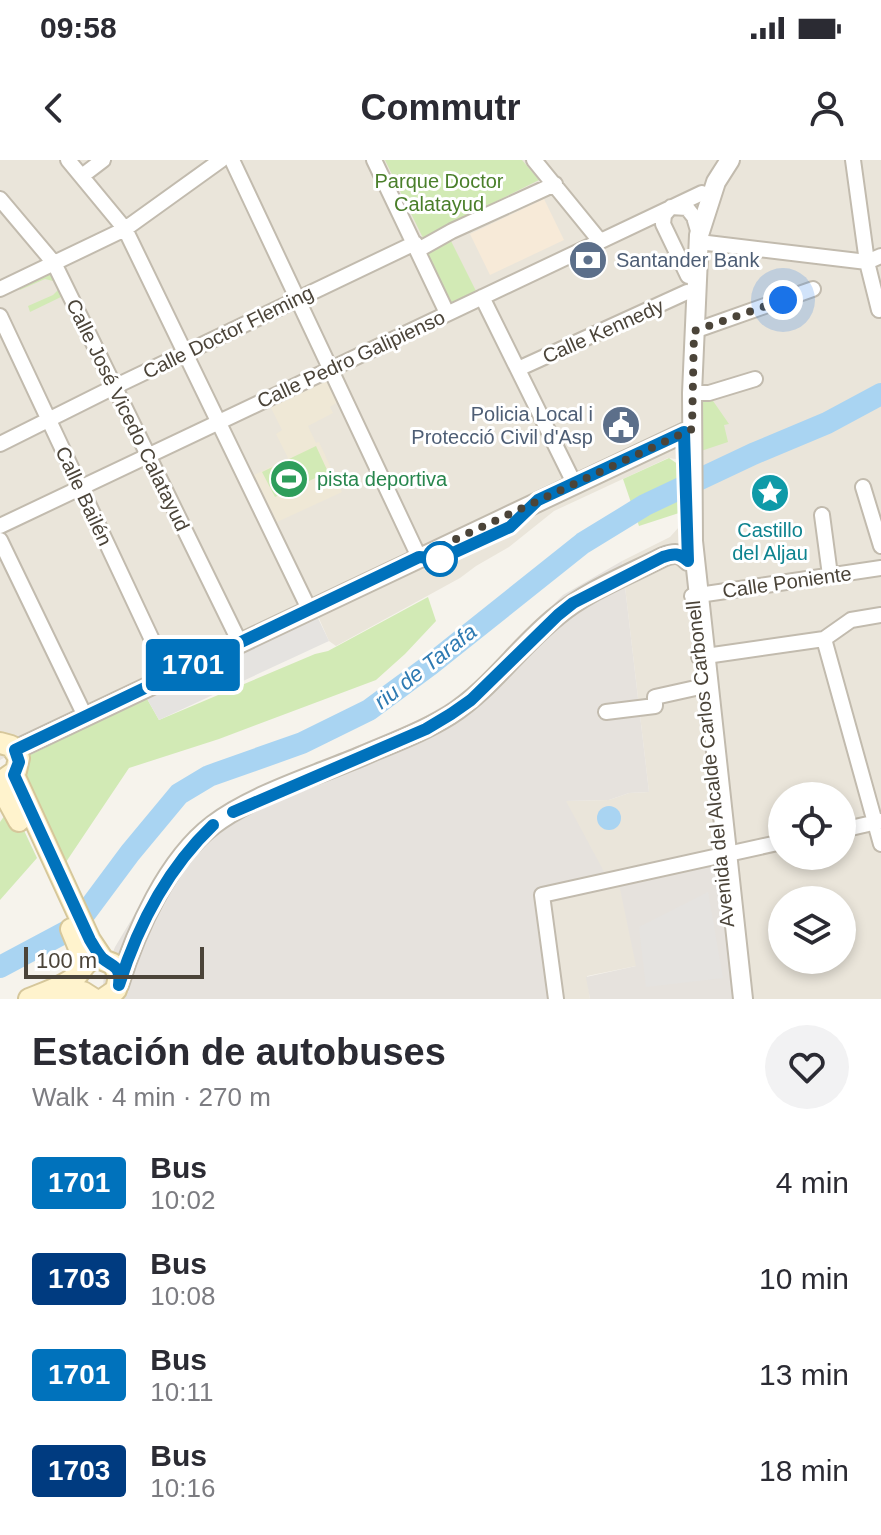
<!DOCTYPE html>
<html lang="en">
<head>
<meta charset="utf-8">
<style>
  body { margin:0; font-family:Arial,sans-serif; background:#f2f2f3; color:#2b2b33; height:100vh; display:flex; flex-direction:column; font-size:30px; white-space:nowrap }
  * { box-sizing:border-box; margin:0 }
  p { font-size:26px; color:#7c7c81 }
  .icon { flex:none; width:44px; height:44px; fill:none; stroke:currentColor; stroke-width:2; stroke-linecap:round; stroke-linejoin:round }
  .map { position:relative; height:839px; overflow:hidden }
  .drawer { display:flex; flex-direction:column; background:#fff; flex:1 }
  .drawer>* { flex:none }
  .badge { padding:0 16px; border-radius:6px; font-size:28px; line-height:52px }
  .controls { position:absolute; left:768px; top:622px; display:grid; gap:16px }
  .controls a { display:grid; place-items:center; width:88px; height:88px; border-radius:50%; background:#fff; box-shadow:0 4px 12px #0003; font-size:40px }
  .scale { position:absolute; left:24px; bottom:20px; width:180px; box-sizing:border-box; padding-left:8px; border:4px solid #4b4439; border-top:0; font-size:22px; line-height:28px; white-space:nowrap; color:#4b4439; -webkit-text-stroke:6px #fff; paint-order:stroke }
  .you { position:absolute; width:40px; height:40px; margin:-20px; border:6px solid #fff; border-radius:50%; background:#1a73e8; box-shadow:0 0 0 12px #1a73e833 }
  .map>.badge { position:absolute; translate:-50% -50%; box-shadow:0 0 0 4px #fff }
  .round { display:grid; place-items:center; flex:none; width:84px; height:84px; border-radius:42px; background:#f2f2f3 }
  .headline { display:flex; align-items:center; justify-content:space-between; height:136px; padding:0 32px }
  h1 { font-size:38px; font-weight:700; line-height:60px }
  ul { padding:0; list-style:none }
  li { display:flex; align-items:center; gap:24px; height:96px; padding:0 32px }
  li div { flex:1 }
  li b { display:block; font-size:30px }
  li em { font-style:normal }
  li .badge { min-width:88px; font-weight:700; text-align:center }
  .status { display:flex; justify-content:space-between; align-items:center; height:56px; padding:0 40px; background:#fff; direction:ltr }
  .status svg { height:22px; fill:currentColor }
  header { display:flex; justify-content:space-between; align-items:center; height:104px; padding:0 32px; background:#fff; font-size:36px; font-weight:700 }
  .map>svg:first-child { display:block }
  .residential { fill:#eae5da; fill-rule:evenodd }
  .commercial { fill:#f7ead8 }
  .industrial { fill:#e6e2dd }
  .education { fill:#efe8d6 }
  .green { fill:#d2eab5 }
  .parking { fill:#e5e3e0 }
  .water { fill:#a9d4f2 }
  .lines { fill:none; stroke-linecap:round; stroke-linejoin:round }
  .river { stroke:#a9d4f2; stroke-width:22 }
  .minor-casing { stroke:#c2bbae; stroke-width:18 }
  .tertiary-casing { stroke:#c2bbae; stroke-width:22 }
  .secondary-casing { stroke:#d6c79b; stroke-width:24 }
  .minor { stroke:#fff; stroke-width:14 }
  .tertiary { stroke:#fff; stroke-width:18 }
  .secondary { stroke:#fff3cd; stroke-width:20 }
  .line-casing { stroke:#fff; stroke-width:18 }
  .line { stroke:#0072bc; stroke-width:12 }
  .walk { stroke:#4b4439; stroke-width:8; stroke-dasharray:0 14.4 }
  .stop-dot { fill:#fff; stroke:#0072bc; stroke-width:4 }
  .labels { text-anchor:middle; stroke-width:6; stroke-linejoin:round; paint-order:stroke }
  .park-label { font-size:20px; fill:#4a7f2a; stroke:#fff }
  .service-label { font-size:20px; fill:#4e5e75; stroke:#fff; text-anchor:start }
  .street-label { font-size:20px; fill:#4b4439; stroke:#fff }
  .leisure-label { font-size:20px; fill:#27864d; stroke:#fff; text-anchor:start }
  .culture-label { font-size:20px; fill:#0d838f; stroke:#fff }
  .water-label { font-size:22px; font-style:italic; fill:#2e7ab2; stroke:#fff }
</style>
</head>
<body>
<div class="status"><b>09:58</b><svg viewBox="0 0 49 12"><path d="M0 12V9h3v3zM5 12V6h3v6zM10 12V3h3v9zM15 12V0h3v12zM26 1h20v11H26zM47 4h2v5h-2z"/></svg></div>
<header><svg class="icon" aria-label="back" viewBox="0 0 24 24"><path d="M15 5l-7 7 7 7"/></svg>Commutr<svg class="icon" aria-label="person" viewBox="0 0 24 24"><circle cx="12" cy="8" r="4"/><path d="M4 21q1-7 8-7t8 7"/></svg></header>
<div class="map">
<svg width="881" height="839" viewBox="0 0 881 839">
  <rect width="100%" height="100%" fill="#f6f3ec"/>
  <!-- residential -->
  <path class="residential" d="M 0,0 L 881,0 L 881,839 L 740,839 L 636,806 L 587,816 L 590,839 L 556,839 L 542,735 L 566,641 L 609,640 L 629,633 L 649,632 L 622,401 L 670,377 L 679,367 L 681,355 L 676,299 L 668,298 L 554,351 L 509,387 L 476,406 L 460,418 L 336,486 L 329,481 L 317,454 L 85,556 L 0,600 ZM 782,636 L 842,636 L 842,696 L 782,696 ZM 782,740 L 842,740 L 842,800 L 782,800 Z"/>
  <!-- commercial -->
  <path class="commercial" d="M 544,39 L 564,80 L 490,115 L 470,74 Z"/>
  <!-- industrial -->
  <path class="industrial" d="M 622,401 L 649,632 L 629,633 L 609,640 L 566,641 L 609,721 L 542,736 L 556,839 L 102,839 L 104,814 L 115,787 L 157,717 L 189,675 L 208,656 L 228,643 L 269,623 L 419,560 L 448,543 L 475,523 L 563,435 Z
    M 723,695 L 740,839 L 590,839 L 586,817 L 636,806 L 618,719 Z"/>
  <!-- education -->
  <path class="education" d="M 324,220 L 329,221 L 338,242 L 330,247 L 333,253 L 308,266 L 316,283 L 319,282 L 342,332 L 277,362 L 254,315 L 288,298 L 276,274 L 282,270 L 270,246 Z"/>
  <!-- green -->
  <path class="green" d="M 385,0 L 522,0 L 539,20 L 423,78 Z
    M 448,75 L 476,131 L 450,143 L 424,88 Z
    M 50,113 L 53,114 L 63,136 L 30,152 L 28,146 L 53,135 L 58,130 L 53,121 L 45,119 L 20,130 L 19,128 Z
    M 711,238 L 729,264 L 724,265 L 728,282 L 695,293 L 695,243 Z
    M 316,286 L 328,312 L 275,337 L 262,312 Z
    M 669,298 L 682,307 L 679,353 L 639,366 L 623,319 Z
    M 428,437 L 436,461 L 405,494 L 376,520 L 219,579 L 129,608 L 66,702 L 24,618 L 30,595 L 146,537 L 159,560 L 315,494 L 328,491 Z
    M 12,645 L 37,698 L 0,740 L 0,662 Z"/>
  <!-- parking -->
  <path class="parking" d="M 316,454 L 329,481 L 159,560 L 146,537 Z
    M 708,732 L 723,818 L 646,827 L 639,767 Z"/>
  <!-- water -->
  <path class="water" d="M597 658a12 12 0 1 1 24 0a12 12 0 1 1-24 0Z"/>
  <g class="lines">
    <!-- river -->
    <path class="river" d="M 0,807 L 75,767 L 130,693 L 179,634 L 209,616 L 302,583 L 369,550 L 430,505 L 583,383 L 645,345 L 753,294 L 827,263 L 881,234"/>
    <defs>
      <path id="minor" d="M 68,0 L 125,69 L 309,449
        M 232,0 L 419,397
        M 374,0 L 447,153
        M 534,0 L 600,81
        M 853,0 L 867,102 L 879,150
        M 82,16 L 103,0
        M 0,39 L 54,103 L 240,483
        M 699,82 L 867,102 L 881,96
        M 418,90 L 452,71 L 555,24
        M 688,116 L 663,64 L 664,55 L 671,47 L 687,48 L 694,57 L 699,74
        M 0,129 L 125,69 L 221,0
        M 482,137 L 574,323
        M 0,156 L 169,516
        M 694,171 L 813,129
        M 518,209 L 687,132
        M 692,233 L 709,233 L 755,219
        M 0,284 L 114,227 L 415,83
        M 863,327 L 881,386
        M 822,355 L 830,415
        M 0,366 L 702,33
        M 0,380 L 85,556
        M 692,436 L 881,408
        M 824,479 L 881,684
        M 699,497 L 824,479 L 851,460 L 881,455
        M 606,552 L 655,546 L 655,537 L 709,525
        M 842,670 L 881,661
        M 556,839 L 542,735 L 782,682"/>
      <path id="tertiary" d="M 730,0 L 716,22 L 699,75 L 692,233 L 693,381 L 743,839
        M 15,590 L 692,269
        M 119,825 C 136,771 167,700 213,665 C 252,635 317,615 362,596 C 392,583 423,572 450,555 C 491,529 519,486 557,456 C 587,431 628,415 663,397 C 674,393 679,392 688,401"/>
      <path id="secondary" d="M 0,583 L 11,586 L 19,598 L 16,611 L 3,620
        M 14,615 L 90,780 L 102,798
        M 0,626 L 19,661
        M 71,769 L 85,803
        M 29,839 C 43,833 68,826 78,814 C 85,806 85,801 98,798 L 113,804 L 119,816 L 116,830 L 103,839
        M 49,839 L 68,833 L 83,832 L 94,839"/>
    </defs>
    <!-- minor casing -->
    <use href="#minor" class="minor-casing"/>
    <!-- tertiary casing -->
    <use href="#tertiary" class="tertiary-casing"/>
    <!-- secondary casing -->
    <use href="#secondary" class="secondary-casing"/>
    <!-- minor -->
    <use href="#minor" class="minor"/>
    <!-- tertiary -->
    <use href="#tertiary" class="tertiary"/>
    <!-- secondary -->
    <use href="#secondary" class="secondary"/>
  </g>
  <g class="lines">
    <defs>
      <path id="line" d="M 213,665 C 167,709 138,765 119,825 C 121,805 114,808 102,798 C 98,794 93,785 90,780 L 14,615 L 19,602 L 15,590 L 419,397 L 440,399 L 477,382 L 510,367 L 538,340 L 684,272 L 688,401 C 679,393 674,393 663,397 L 573,443 L 558,455 L 471,540 L 451,554 L 426,569 L 233,652"/>
    </defs>
    <!-- line casing -->
    <use href="#line" class="line-casing"/>
    <!-- line -->
    <use href="#line" class="line"/>
    <!-- walk -->
    <path class="walk" d="M 440,399 L 443,385 L 692,269 L 694,171 L 783,140"/>
  </g>
  <!-- icons -->
  <defs>
    <symbol id="bank-disc" viewBox="-11 -11 22 22"><circle r="9.5" fill="#5c6f8a" stroke="#fff"/><path d="M-6-4H6V4H-6ZM0-2.3a2.3 2.3 0 1 0 0 4.6a2.3 2.3 0 1 0 0-4.6Z" fill="#fff"/></symbol>
    <symbol id="civic-disc" viewBox="-11 -11 22 22"><circle r="9.5" fill="#5c6f8a" stroke="#fff"/><path d="M-.6-6.5H3V-4.5H.6V-3L4-1V1h2V6H-6V1h2V-1L-.6-3ZM-1.2 2.5V6h2.4V2.5Z" fill="#fff"/></symbol>
    <symbol id="stadium-disc" viewBox="-11 -11 22 22"><circle r="9.5" fill="#2e9e5b" stroke="#fff"/><path d="M0-5a6.5 5 0 1 0 0 10a6.5 5 0 1 0 0-10ZM-3.5-1.8h7v3.6h-7Z" fill="#fff"/></symbol>
    <symbol id="sight-disc" viewBox="-11 -11 22 22"><circle r="9.5" fill="#0f9aa8" stroke="#fff"/><path d="M0-6L1.8-2.2L6-1.7L2.9 1.2L3.7 5.4L0 3.3L-3.7 5.4L-2.9 1.2L-6-1.7L-1.8-2.2Z" fill="#fff"/></symbol>
  </defs>
  <g fill-rule="evenodd">
    <use href="#bank-disc" x="566" y="78" width="44" height="44"/>
    <use href="#civic-disc" x="599" y="243" width="44" height="44"/>
    <use href="#stadium-disc" x="267" y="297" width="44" height="44"/>
    <use href="#sight-disc" x="748" y="311" width="44" height="44"/>
  </g>
  <!-- markers -->
  <circle class="stop-dot" cx="440" cy="399" r="16"/>
  <g class="labels">
    <!-- park labels -->
    <g class="park-label">
      <text x="439" y="28">Parque Doctor<tspan x="439" dy="23">Calatayud</tspan></text>
    </g>
    <!-- service labels -->
    <g class="service-label">
      <text x="616" y="107">Santander Bank</text>
      <text x="593" y="261" text-anchor="end">Policia Local i<tspan x="593" dy="23">Protecció Civil d'Asp</tspan></text>
    </g>
    <!-- street labels -->
    <g class="street-label">
      <text transform="translate(603 171) rotate(-24)" y="7">Calle Kennedy</text>
      <text transform="translate(228 172) rotate(-26)" y="7">Calle Doctor Fleming</text>
      <text transform="translate(351 199) rotate(-25)" y="7">Calle Pedro Galipienso</text>
      <text transform="translate(128 255) rotate(64)" y="7">Calle José Vicedo Calatayud</text>
      <text transform="translate(84 336) rotate(65)" y="7">Calle Bailén</text>
      <text transform="translate(787 422) rotate(-8)" y="7">Calle Poniente</text>
      <text transform="translate(710 604) rotate(-96)" y="7">Avenida del Alcalde Carlos Carbonell</text>
    </g>
    <!-- leisure labels -->
    <g class="leisure-label">
      <text x="317" y="326">pista deportiva</text>
    </g>
    <!-- culture labels -->
    <g class="culture-label">
      <text x="770" y="377">Castillo<tspan x="770" dy="23">del Aljau</tspan></text>
    </g>
    <!-- water labels -->
    <g class="water-label">
      <text transform="translate(425 506) rotate(-38)" y="8">riu de Tarafa</text>
    </g>
  </g>
</svg>
<div class="controls">
<a><svg class="icon" aria-label="locate" viewBox="0 0 24 24"><circle cx="12" cy="12" r="6"/><path d="M12 2v4M12 18v4M2 12h4M18 12h4"/></svg></a>
<a><svg class="icon" aria-label="layers" viewBox="0 0 24 24"><path d="M12 4l9 5-9 5-9-5zM3 14l9 5 9-5"/></svg></a>
</div>
<div class="scale">100 m</div>
<div class="you" style="left:783px;top:140px"></div>
<b class="badge" style="left:193px;top:505px;background:#0072bc;color:#fff">1701</b>
</div>
<section class="drawer">
<div class="headline"><div><h1>Estación de autobuses</h1><p>Walk · 4 min · 270 m</p></div><a class="round"><svg class="icon" aria-label="heart" viewBox="0 0 24 24"><path d="M12 20l-8-8c-3-5 5-10 8-4 3-6 11-1 8 4z"/></svg></a></div>
<ul>
<li><span class="badge" style="background:#0072bc;color:#fff">1701</span><div><b>Bus</b><p>10:02</p></div><em>4 min</em></li>
<li><span class="badge" style="background:#003b80;color:#fff">1703</span><div><b>Bus</b><p>10:08</p></div><em>10 min</em></li>
<li><span class="badge" style="background:#0072bc;color:#fff">1701</span><div><b>Bus</b><p>10:11</p></div><em>13 min</em></li>
<li><span class="badge" style="background:#003b80;color:#fff">1703</span><div><b>Bus</b><p>10:16</p></div><em>18 min</em></li>
</ul>
</section>
</body>
</html>
